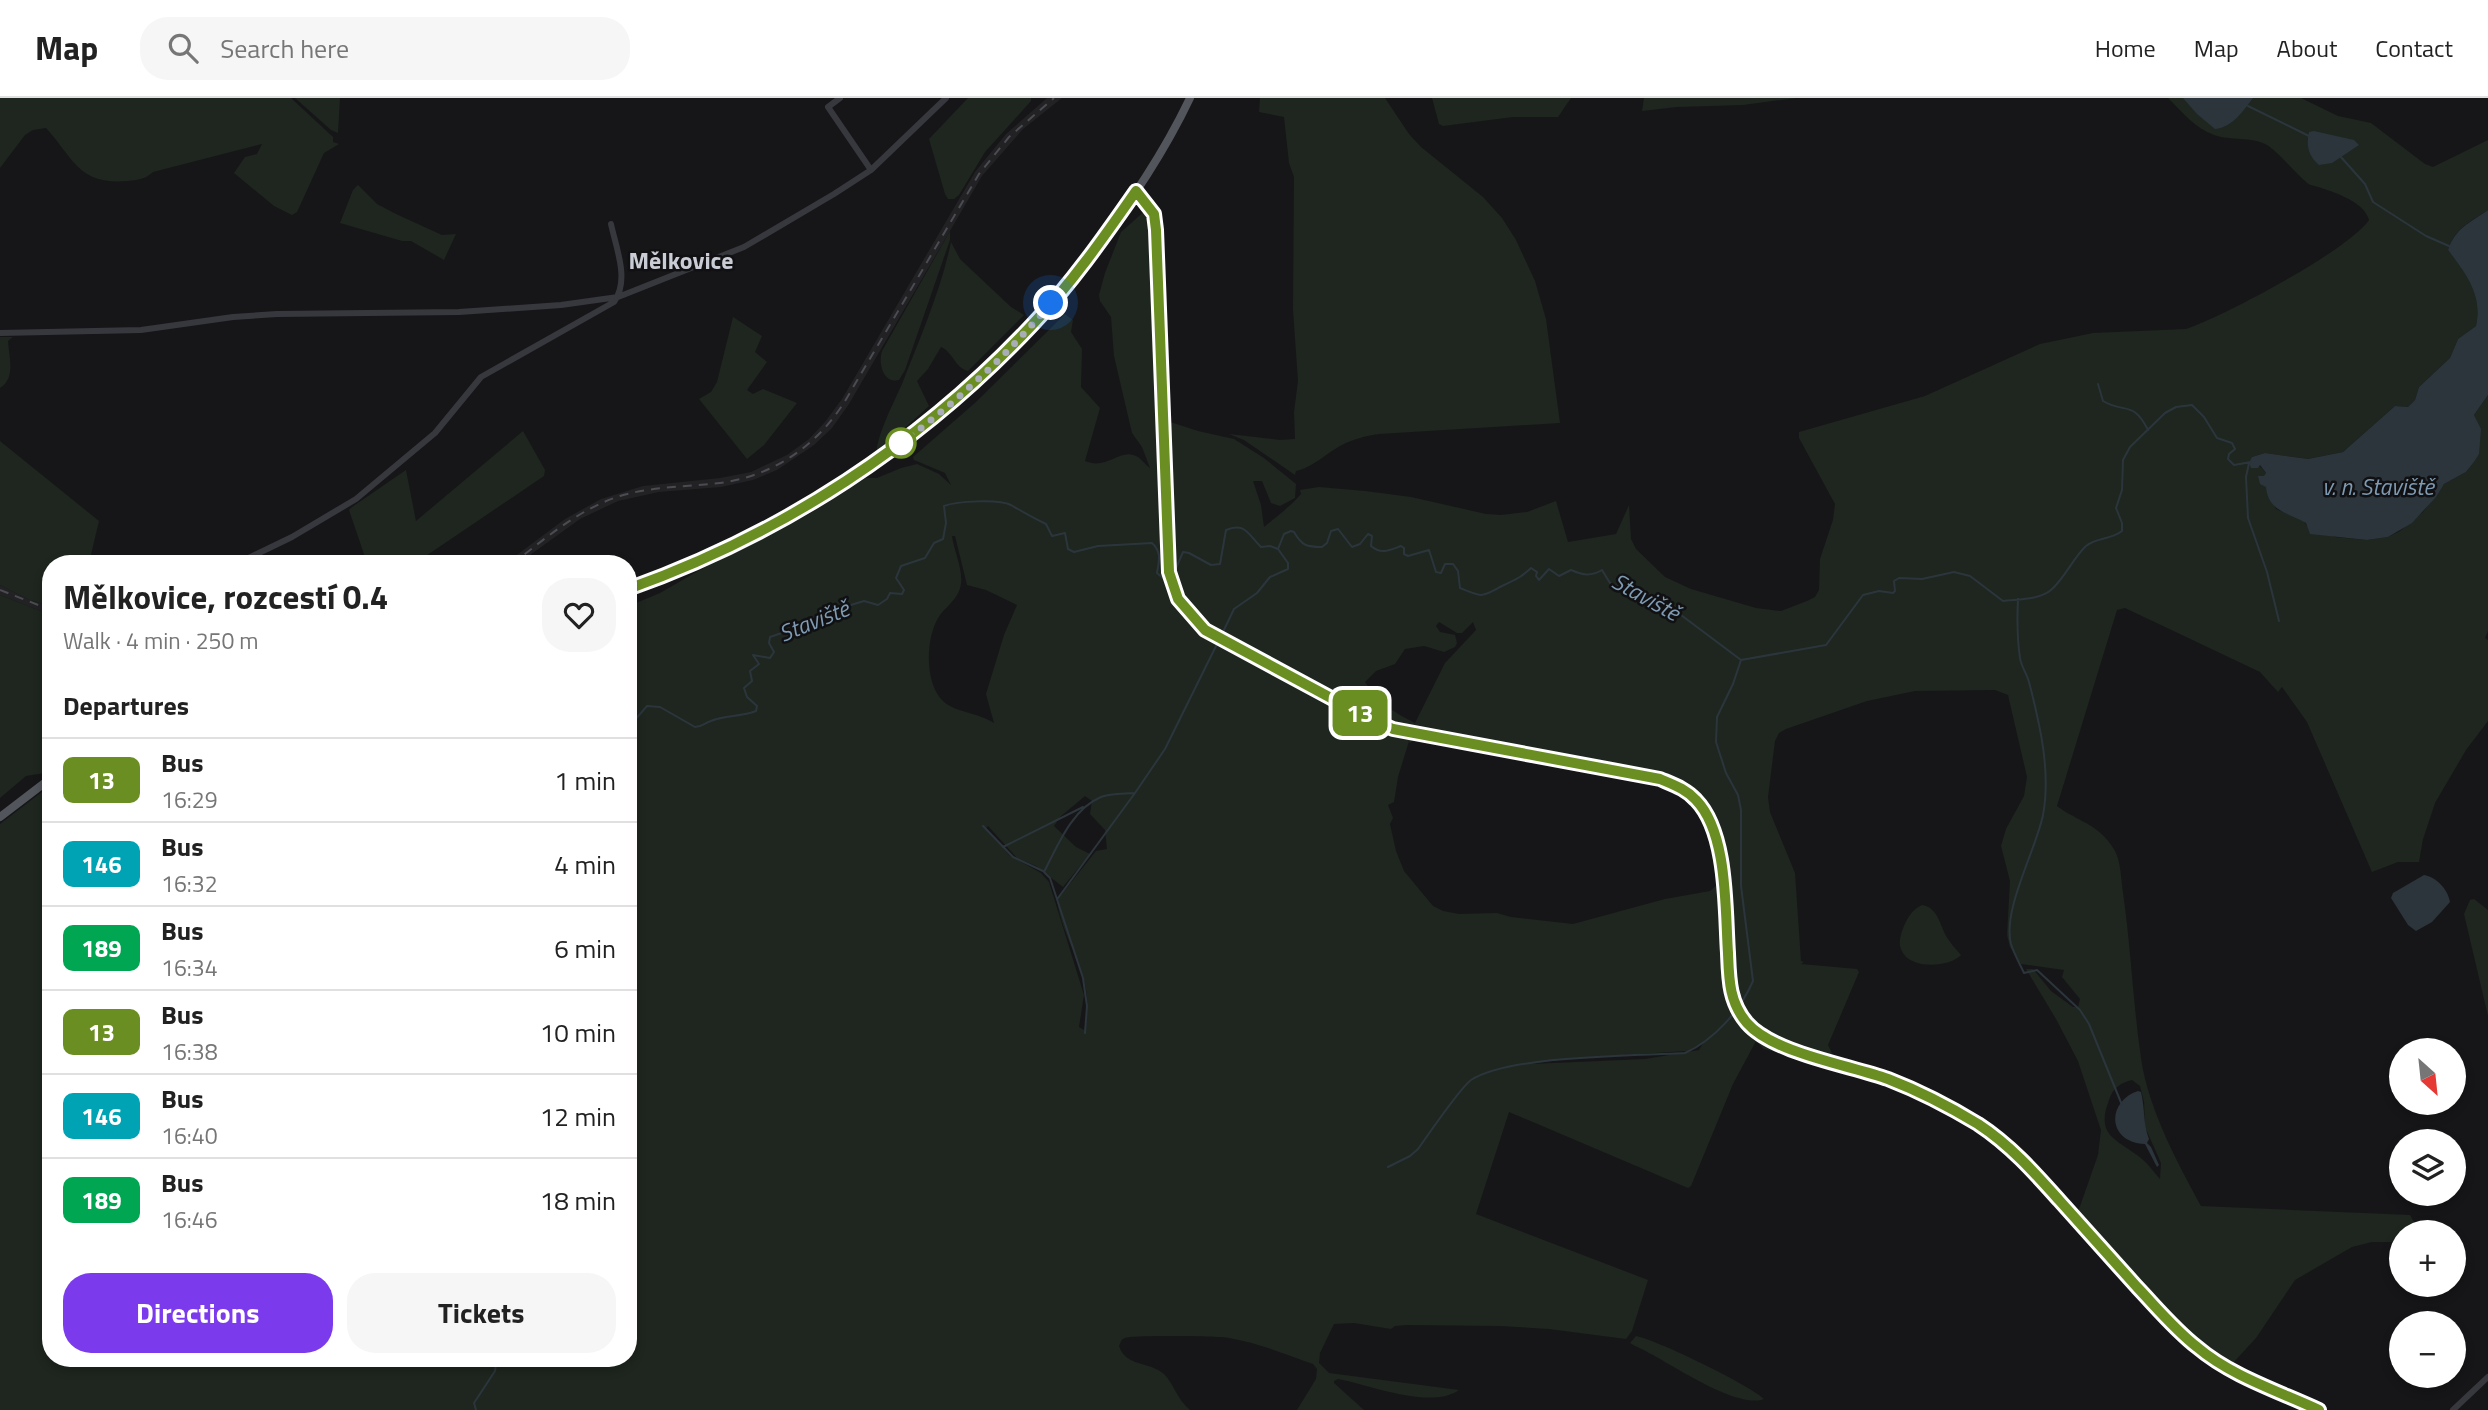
<!DOCTYPE html>
<html lang="en">
<head>
<meta charset="utf-8">
<style>
  body { margin:0; font-family:"Titillium Web",sans-serif; background:#f6f6f6; color:#222; height:100vh; display:flex; flex-direction:column; font-size:26px; white-space:nowrap }
  * { box-sizing:border-box; margin:0 }
  p { font-size:23px; color:#767676 }
  .icon { flex:none; width:38px; height:38px; fill:none; stroke:currentColor; stroke-width:2; stroke-linecap:round; stroke-linejoin:round }
  .map { position:relative; flex:1; overflow:hidden }
  .panel { position:absolute; left:42px; top:457px; width:595px; height:812px; display:flex; flex-direction:column; background:#fff; border-radius:28px; box-shadow:0 4px 10px #0003 }
  .panel>* { flex:none }
  .badge { padding:0 14px; border-radius:10px; font-size:24px; line-height:46px }
  .needle { width:46px; rotate:153deg }
  .tools { position:absolute; left:2389px; top:940px; display:grid; gap:14px }
  .tools a { display:grid; place-items:center; width:77px; height:77px; border-radius:50%; background:#fff; box-shadow:0 4px 10px #0003; font-size:35px }
  .you { position:absolute; width:35px; height:35px; margin:-18px; border:5px solid #fff; border-radius:50%; background:#1a73e8; box-shadow:0 0 0 10px #1a73e833 }
  .map>.badge { position:absolute; translate:-50% -50%; box-shadow:0 0 0 4px #fff }
  h2 { padding:0 21px; font-size:26px; line-height:63px }
  .round { display:grid; place-items:center; flex:none; width:74px; height:74px; border-radius:28px; background:#f6f6f6 }
  .headline { display:flex; align-items:center; justify-content:space-between; height:119px; padding:0 21px }
  h1 { font-size:33px; font-weight:700; line-height:52px }
  .action { display:flex; gap:14px; margin-top:auto; padding:14px 21px }
  .action a { flex:1; height:80px; border-radius:28px; background:#7c3aed; color:#fff; font-size:28px; font-weight:700; line-height:80px; text-align:center }
  .action a+a { background:#f6f6f6; color:#222 }
  ul { padding:0; list-style:none }
  li { display:flex; align-items:center; gap:21px; height:84px; padding:0 21px; border-top:2px solid #e0e0e0 }
  li div { flex:1 }
  li b { display:block; font-size:26px }
  li em { font-style:normal }
  li .badge { min-width:77px; font-weight:700; text-align:center }
  header { display:flex; align-items:center; gap:42px; box-sizing:border-box; height:98px; padding:0 35px; background:#fff; border-bottom:2px solid #e0e0e0 }
  header strong { font-size:33px }
  nav { display:flex; gap:38px; margin-inline-start:auto; font-size:24px }
  .search { width:490px; height:63px; background:#f6f6f6; display:flex; align-items:center; gap:18px; box-sizing:border-box; padding:0 24px; border-radius:28px; color:#767676; font-size:26px }
  .map>svg:first-child { display:block }
  .built { fill:#222225 }
  .green { fill:#1e261f; fill-rule:evenodd }
  .water { fill:#2c353c }
  .lines { fill:none; stroke-linecap:round; stroke-linejoin:round }
  .stream { stroke:#2c353c; stroke-width:2 }
  .minor { stroke:#37383d; stroke-width:6 }
  .major { stroke:#53555c; stroke-width:8 }
  .rail { stroke:#4a4c52; stroke-width:2; stroke-dasharray:9 7; stroke-linecap:butt }
  .line-casing { stroke:#fff; stroke-width:16 }
  .line { stroke:#6b8e23; stroke-width:10 }
  .walk { stroke:#a8adb8; stroke-width:7; stroke-dasharray:0 12.6 }
  .stop-dot { fill:#fff; stroke:#6b8e23; stroke-width:3.5 }
  .labels { text-anchor:middle; stroke-width:5; stroke-linejoin:round; paint-order:stroke }
  .water-label { font-size:23px; font-style:italic; fill:#7f9bb3; stroke:#111113 }
  .quarter-label { font-size:24px; font-weight:bold; fill:#c9ccd4; stroke:#111113 }
</style>
</head>
<body>
<header>
<strong>Map</strong>
<div class="search"><svg class="icon" aria-label="search" viewBox="0 0 24 24"><circle cx="10" cy="10" r="6"/><path d="M15 15l6 6"/></svg>Search here</div>
<nav><a>Home</a><a>Map</a><a>About</a><a>Contact</a></nav>
</header>
<div class="map">
<svg width="2488" height="1312" viewBox="0 0 2488 1312">
  <rect width="100%" height="100%" fill="#161618"/>
  <!-- built -->
  <path class="built" d="M 1047,0 L 1062,0 L 1023,31 L 982,78 L 849,306 L 832,330 L 814,347 L 777,372 L 753,382 L 721,389 L 659,394 L 618,403 L 580,421 L 519,465 L 506,465 L 565,421 L 601,401 L 643,388 L 720,380 L 751,374 L 787,357 L 809,341 L 825,324 L 842,301 L 975,74 L 1006,36 Z
    M 0,487 L 30,502 L 51,508 L 51,517 L 0,497 Z"/>
  <!-- green -->
  <path class="green" d="M 0,0 L 291,0 L 333,39 L 333,44 L 339,46 L 324,55 L 297,114 L 292,117 L 274,108 L 234,75 L 245,59 L 257,56 L 262,46 L 153,74 C 146,81 137,82 128,83 C 78,87 75,62 46,30 L 33,32 L 25,37 L 0,70 Z
    M 295,0 L 340,0 L 338,35 L 331,32 Z
    M 968,0 L 1031,0 L 1031,3 L 985,54 L 959,97 L 954,101 L 948,101 L 945,96 L 929,41 Z
    M 1260,0 L 1385,0 L 1409,36 L 1421,49 L 1483,99 L 1502,120 L 1516,142 L 1535,183 L 1546,221 L 1560,325 L 1379,336 C 1365,338 1353,341 1340,348 C 1326,356 1311,370 1296,373 L 1295,377 L 1244,342 L 1229,336 L 1280,342 L 1295,341 L 1294,314 L 1298,283 L 1293,212 L 1294,79 L 1289,65 L 1284,19 L 1259,14 Z
    M 1432,0 L 1571,0 L 1558,19 L 1513,19 L 1443,28 L 1439,26 Z
    M 1644,0 L 1796,0 L 1743,7 L 1677,9 L 1642,13 Z
    M 2168,0 L 2301,0 L 2338,18 L 2371,25 L 2425,66 L 2433,69 L 2488,42 L 2488,112 C 2470,124 2455,130 2448,152 C 2466,175 2483,197 2476,228 L 2458,241 L 2450,260 L 2419,289 L 2415,302 L 2408,309 L 2395,308 L 2343,354 L 2308,361 L 2265,355 L 2252,359 L 2266,375 L 2265,378 L 2258,378 L 2267,389 L 2276,411 L 2303,422 L 2308,429 L 2335,439 L 2367,442 L 2388,439 L 2400,433 L 2423,414 L 2444,386 L 2466,374 L 2474,364 L 2477,325 L 2474,317 L 2488,297 L 2488,533 L 2485,540 L 2488,542 L 2488,623 L 2466,652 L 2435,705 L 2423,741 L 2419,764 L 2398,764 L 2372,774 L 2307,624 L 2282,589 L 2278,594 L 2260,574 L 2125,510 L 2117,512 L 2057,708 C 2078,724 2099,725 2115,753 C 2121,764 2121,782 2123,795 C 2131,850 2133,905 2141,960 C 2148,1010 2177,1064 2201,1108 L 2410,1117 L 2420,1134 L 2401,1134 L 2401,1144 L 2372,1144 L 2352,1149 L 2295,1182 L 2256,1240 L 2233,1265 C 2189,1253 2111,1150 2078,1114 L 2098,1057 L 2101,1032 L 2078,963 L 2056,921 L 2026,871 L 2033,871 L 2051,893 L 2073,909 L 2078,909 L 2080,901 L 2062,879 L 2064,872 L 2021,866 L 2010,849 L 2007,837 L 2010,783 L 2001,748 L 2006,731 L 2024,698 L 2027,679 L 2008,597 L 1995,592 L 1915,593 L 1867,603 L 1786,631 L 1779,635 L 1775,643 L 1768,699 L 1770,714 L 1795,775 L 1801,863 L 1804,864 L 1801,866 L 1857,871 L 1859,874 L 1828,947 L 1832,955 L 1823,966 L 1764,951 L 1756,943 L 1733,986 L 1691,1088 L 1688,1090 L 1509,1014 L 1476,1116 L 1648,1182 L 1632,1233 L 1626,1241 L 1549,1231 L 1500,1228 L 1407,1227 L 1395,1228 L 1391,1231 L 1354,1225 L 1334,1226 L 1320,1255 L 1319,1265 L 1329,1275 L 1459,1292 C 1431,1312 1370,1287 1338,1281 L 1334,1283 L 1334,1285 L 1364,1312 L 1297,1312 L 1316,1281 L 1317,1271 L 1313,1266 C 1285,1256 1258,1245 1229,1240 C 1219,1238 1132,1237 1125,1240 C 1121,1241 1121,1244 1119,1248 C 1126,1269 1149,1263 1164,1276 C 1174,1286 1177,1301 1190,1312 L 0,1312 L 0,726 L 51,687 L 51,1260 L 628,1260 L 628,508 L 634,520 L 633,507 L 636,505 L 660,495 L 705,469 L 809,416 L 866,380 L 877,380 L 901,370 L 917,366 L 939,376 L 951,387 L 945,375 L 914,362 L 913,359 L 976,304 L 1065,216 L 1073,222 L 1071,234 L 1082,251 L 1081,289 L 1100,310 L 1085,363 C 1108,373 1120,348 1138,359 C 1142,362 1146,367 1150,370 L 1142,349 L 1132,335 L 1114,258 L 1111,219 L 1100,203 L 1099,197 L 1105,175 L 1121,134 L 1147,111 L 1150,121 L 1158,320 L 1198,333 L 1234,341 L 1264,360 L 1296,386 L 1295,400 L 1280,408 L 1271,405 L 1262,383 L 1253,383 L 1261,407 L 1264,429 C 1276,419 1291,408 1301,396 L 1300,392 L 1319,389 L 1365,393 L 1411,399 L 1486,416 L 1501,417 L 1527,414 L 1556,403 L 1568,444 L 1616,436 L 1629,407 L 1631,441 L 1636,451 L 1665,479 L 1691,491 L 1756,510 L 1781,513 L 1807,503 L 1815,499 L 1819,492 L 1820,461 L 1833,422 L 1835,406 L 1799,340 L 1799,334 L 1925,298 L 2040,246 L 2093,235 L 2186,231 C 2222,219 2349,152 2369,122 C 2364,102 2328,92 2311,87 C 2304,85 2279,54 2267,47 C 2251,38 2231,43 2214,37 C 2195,30 2182,14 2168,0 ZM 952,438 L 955,438 L 967,487 L 986,492 L 1017,507 L 1004,537 L 986,596 L 994,625 C 977,614 957,615 944,604 C 924,587 925,538 940,517 C 948,507 959,500 961,486 C 963,471 954,453 952,438 ZM 1439,524 L 1457,535 L 1462,535 L 1473,524 L 1476,532 L 1445,565 L 1415,625 C 1392,613 1380,606 1365,584 L 1376,573 L 1395,566 L 1405,551 L 1424,548 L 1444,554 L 1455,549 L 1457,545 L 1455,537 L 1440,534 L 1436,528 ZM 1413,642 L 1576,669 L 1658,686 L 1681,698 L 1699,717 L 1709,741 L 1717,787 L 1710,793 L 1665,801 L 1573,826 L 1511,819 L 1497,815 L 1459,816 L 1443,813 L 1433,808 L 1404,773 L 1396,753 L 1390,726 L 1393,720 L 1388,707 L 1394,704 L 1398,679 L 1409,643 L 1410,645 ZM 1085,698 L 1092,703 L 1090,716 L 1105,732 L 1107,751 L 1096,753 L 1057,802 C 1064,851 1098,878 1084,932 L 1079,929 L 1084,897 L 1049,784 L 1041,775 L 1009,757 L 986,730 L 988,728 L 1017,760 L 1036,768 L 1063,789 L 1090,756 L 1076,749 L 1054,728 L 1060,719 ZM 1703,945 L 1699,952 L 1645,961 L 1531,966 L 1574,960 L 1687,953 ZM 2132,982 L 2140,988 L 2144,1004 L 2145,1029 L 2161,1065 L 2160,1081 C 2153,1073 2146,1063 2137,1057 C 2114,1040 2096,1036 2109,1002 C 2113,990 2120,985 2132,982 Z
    M 358,87 L 377,106 L 396,116 L 442,137 L 456,136 L 444,162 L 411,143 L 402,143 L 340,125 L 353,92 Z
    M 950,133 L 950,142 L 905,272 L 899,282 C 883,286 878,265 882,253 Z
    M 951,144 L 960,161 L 1011,209 L 1024,217 L 968,273 C 955,270 953,254 941,249 L 928,271 L 917,283 L 929,308 L 877,355 C 875,341 895,302 902,286 C 920,240 941,192 951,144 Z
    M 733,219 L 762,238 L 755,254 L 767,264 L 747,292 L 753,296 L 763,291 L 797,305 L 764,347 L 747,361 L 699,301 L 711,294 L 717,284 Z
    M 0,239 L 13,239 L 8,243 C 9,259 16,280 0,290 Z
    M 523,333 L 545,372 L 544,378 L 420,462 L 420,465 L 367,465 L 349,412 L 352,409 L 406,372 L 416,423 Z
    M 0,343 L 99,423 L 89,465 L 51,466 L 51,508 L 30,502 L 0,487 Z
    M 0,497 L 51,517 L 51,674 L 26,678 L 0,700 Z
    M 2474,801 L 2488,812 L 2488,918 L 2464,816 L 2470,802 Z
    M 1922,807 C 1937,809 1940,826 1946,838 C 1950,845 1956,851 1961,857 C 1949,870 1908,872 1901,851 C 1898,844 1901,835 1904,828 C 1907,820 1913,811 1922,807 Z
    M 1636,1238 C 1657,1242 1748,1286 1764,1301 C 1734,1312 1664,1260 1635,1248 L 1630,1245 Z"/>
  <!-- water -->
  <path class="water" d="M 2183,0 L 2253,0 C 2243,13 2233,29 2215,31 L 2197,16 Z
    M 2314,33 L 2354,42 L 2359,47 L 2332,65 L 2319,67 C 2308,58 2306,47 2309,34 Z
    M 2488,112 L 2488,297 L 2474,317 L 2481,331 L 2479,356 L 2474,364 L 2466,374 L 2444,386 L 2436,399 L 2412,425 L 2388,439 L 2367,442 L 2310,436 L 2306,425 C 2288,415 2268,413 2266,389 L 2260,386 L 2258,378 L 2264,378 L 2266,375 L 2260,367 L 2258,370 L 2251,370 L 2249,365 L 2252,359 L 2265,355 L 2308,361 L 2343,354 L 2395,308 L 2408,309 L 2415,302 L 2419,289 L 2450,260 L 2458,241 L 2476,228 C 2483,196 2465,175 2448,152 C 2455,130 2471,124 2488,112 Z
    M 2424,777 C 2436,779 2448,791 2450,804 L 2432,824 L 2416,833 L 2408,827 L 2391,800 L 2393,795 Z
    M 2138,993 L 2141,994 C 2145,1010 2143,1026 2149,1041 L 2147,1045 L 2151,1049 L 2159,1067 L 2157,1069 L 2145,1046 C 2106,1044 2107,1003 2138,993 Z"/>
  <g class="lines">
    <!-- stream -->
    <path class="stream" d="M 2248,8 L 2309,38
      M 2340,58 L 2365,86 L 2373,104 L 2426,138 L 2449,148
      M 2098,286 L 2103,303 C 2125,316 2133,302 2148,332
      M 2249,365 L 2246,379 L 2248,420 L 2267,474 L 2279,523
      M 1173,477 L 1183,454 L 1189,455 L 1211,467 L 1220,466 L 1226,432 C 1245,424 1248,436 1261,449 L 1270,448 L 1278,451 L 1284,436 L 1291,433 L 1294,434 C 1302,448 1307,449 1322,449 L 1327,445 L 1331,433 L 1338,431 L 1352,449 L 1360,446 L 1368,436 L 1372,438 L 1371,448 C 1381,457 1390,452 1401,448 L 1404,450 L 1404,456 L 1408,458 L 1429,452 L 1436,474 L 1441,475 L 1445,466 L 1453,466 L 1458,473 L 1460,490 C 1484,500 1481,499 1502,488 C 1516,481 1519,481 1531,470 L 1537,474 L 1536,478 L 1539,482 L 1549,471 L 1559,478 L 1571,472 C 1583,477 1590,479 1602,472 L 1610,485 L 1681,517 L 1741,562 L 1826,547 L 1863,497 L 1879,493 L 1893,495 L 1895,493 L 1894,483 L 1899,480 L 1922,481 L 1954,474 L 1970,478 L 2003,503 C 2018,501 2039,502 2051,492 C 2065,480 2073,460 2086,448 C 2097,439 2111,442 2122,433 L 2122,425 L 2116,410 L 2122,392 L 2123,362 L 2130,349 L 2165,315 L 2176,309 L 2192,307 L 2204,319 L 2217,340 L 2232,345 L 2235,351 L 2229,356 L 2228,361 L 2234,367 L 2251,364
      M 2018,501 C 2017,521 2017,540 2020,560 C 2021,568 2027,576 2029,584 C 2040,626 2051,674 2043,717 C 2036,752 2002,812 2011,846 C 2014,856 2020,866 2024,875 L 2037,872 L 2080,912 L 2089,926 L 2122,1007
      M 1222,536 L 1234,511 L 1257,495 L 1270,479 L 1288,471 L 1288,465 L 1278,451
      M 628,630 L 647,608 L 660,609 L 695,629 C 702,629 704,625 711,623 C 725,617 741,619 756,613 L 757,608 L 747,599 L 744,590 L 752,583 L 750,573 L 759,566 L 753,557 L 770,560 L 774,554 L 769,545 L 770,539 L 799,529 L 818,517 L 864,503 L 878,507 L 887,501 L 890,495 L 902,496 L 904,492 L 896,480 L 901,468 L 925,460 L 934,445 L 943,441 L 946,425 L 944,408 C 957,403 999,401 1011,407 C 1023,414 1033,420 1046,426 L 1052,438 L 1065,435 L 1068,451 L 1074,454 L 1098,448 L 1152,445 C 1162,454 1159,463 1157,475 L 1164,481 L 1169,480
      M 983,728 L 1013,759 L 1043,773
      M 1003,749 L 1083,709
      M 1058,800 L 1135,695
      M 1085,935 L 1087,908 L 1083,880 L 1050,780 L 1044,774 C 1058,747 1072,711 1101,699 C 1111,695 1124,696 1135,695 L 1165,651 L 1219,542
      M 1388,1069 L 1410,1058 L 1418,1051 C 1428,1037 1460,990 1471,982 C 1511,957 1634,958 1685,955 C 1714,942 1740,913 1753,883 L 1741,788 L 1741,712 L 1738,697 L 1726,675 L 1716,644 L 1717,619 L 1733,586 L 1741,562
      M 476,1312 L 474,1305 L 495,1273 L 497,1260"/>
    <!-- minor -->
    <path class="minor" d="M 840,0 L 828,9 L 871,72
      M 1136,93 L 1154,116 L 1156,132 L 1169,474 L 1178,501 L 1205,532 L 1370,621 L 1393,631 L 1660,681 C 1674,687 1686,691 1697,702 C 1728,735 1725,811 1728,855 C 1729,881 1729,904 1747,925 C 1773,955 1849,967 1888,981 C 1919,993 1950,1008 1978,1026 C 2010,1047 2034,1074 2059,1102 C 2085,1131 2111,1160 2137,1189 C 2156,1209 2175,1231 2197,1249 C 2231,1278 2278,1293 2319,1312
      M 0,235 L 141,232 L 233,219 L 277,216 L 459,214 L 561,207 L 618,199 L 744,149 L 834,96 L 871,72 L 946,0
      M 236,466 L 292,439 L 356,401 L 435,335 L 481,279 L 614,204 C 630,182 616,150 611,126
      M 2453,1312 L 2488,1279"/>
    <!-- major -->
    <path class="major" d="M 628,491 C 807,425 949,328 1070,181 C 1116,126 1159,65 1190,0
      M 0,719 L 51,680"/>
    <!-- rail -->
    <path class="rail" d="M 512,466 C 546,440 579,411 620,398 C 653,388 687,389 720,385 C 773,378 817,348 845,303 L 979,76 L 1009,39 L 1054,0
      M 0,492 L 51,512"/>
  </g>
  <g class="lines">
    <defs>
      <path id="line" d="M 628,491 C 783,436 920,346 1032,227 C 1071,186 1104,139 1136,93 L 1154,116 L 1156,132 L 1169,474 L 1178,501 L 1205,532 L 1370,621 L 1393,631 L 1660,681 C 1674,687 1686,691 1696,702 C 1728,735 1725,811 1728,855 C 1729,881 1729,904 1747,925 C 1773,955 1849,967 1888,981 C 1919,993 1950,1009 1978,1026 C 2010,1047 2034,1074 2059,1102 C 2085,1131 2111,1160 2137,1189 C 2156,1209 2175,1232 2197,1249 C 2231,1278 2278,1293 2319,1312"/>
    </defs>
    <!-- line casing -->
    <use href="#line" class="line-casing"/>
    <!-- line -->
    <use href="#line" class="line"/>
    <!-- walk -->
    <path class="walk" d="M 901,345 C 956,305 1007,257 1051,205"/>
  </g>
  <!-- markers -->
  <circle class="stop-dot" cx="901" cy="345" r="14"/>
  <g class="labels">
    <!-- water labels -->
    <g class="water-label">
      <text x="2378" y="397">v. n. Staviště</text>
      <text transform="translate(1646 499) rotate(29)" y="8">Staviště</text>
      <text transform="translate(814 523) rotate(-22)" y="8">Staviště</text>
    </g>
    <!-- quarter labels -->
    <g class="quarter-label">
      <text x="681" y="171">Mělkovice</text>
    </g>
  </g>
</svg>
<div class="tools">
<a><svg class="needle" viewBox="-14 -14 28 28"><path d="M0-13l5 13h-10z" fill="#e53935"/><path d="M0 13l5-13h-10z" fill="#767676"/></svg></a>
<a><svg class="icon" aria-label="layers" viewBox="0 0 24 24"><path d="M12 4l9 5-9 5-9-5zM3 14l9 5 9-5"/></svg></a>
<a>+</a>
<a>−</a>
</div>
<div class="you" style="left:1051px;top:205px"></div>
<b class="badge" style="left:1360px;top:615px;background:#6b8e23;color:#fff">13</b>
<section class="panel">
<div class="headline"><div><h1>Mělkovice, rozcestí 0.4</h1><p>Walk · 4 min · 250 m</p></div><a class="round"><svg class="icon" aria-label="heart" viewBox="0 0 24 24"><path d="M12 20l-8-8c-3-5 5-10 8-4 3-6 11-1 8 4z"/></svg></a></div>
<h2>Departures</h2>
<ul>
<li><span class="badge" style="background:#6b8e23;color:#fff">13</span><div><b>Bus</b><p>16:29</p></div><em>1 min</em></li>
<li><span class="badge" style="background:#00a3b4;color:#fff">146</span><div><b>Bus</b><p>16:32</p></div><em>4 min</em></li>
<li><span class="badge" style="background:#00a651;color:#fff">189</span><div><b>Bus</b><p>16:34</p></div><em>6 min</em></li>
<li><span class="badge" style="background:#6b8e23;color:#fff">13</span><div><b>Bus</b><p>16:38</p></div><em>10 min</em></li>
<li><span class="badge" style="background:#00a3b4;color:#fff">146</span><div><b>Bus</b><p>16:40</p></div><em>12 min</em></li>
<li><span class="badge" style="background:#00a651;color:#fff">189</span><div><b>Bus</b><p>16:46</p></div><em>18 min</em></li>
</ul>
<div class="action"><a>Directions</a><a>Tickets</a></div>
</section>
</div>
</body>
</html>
